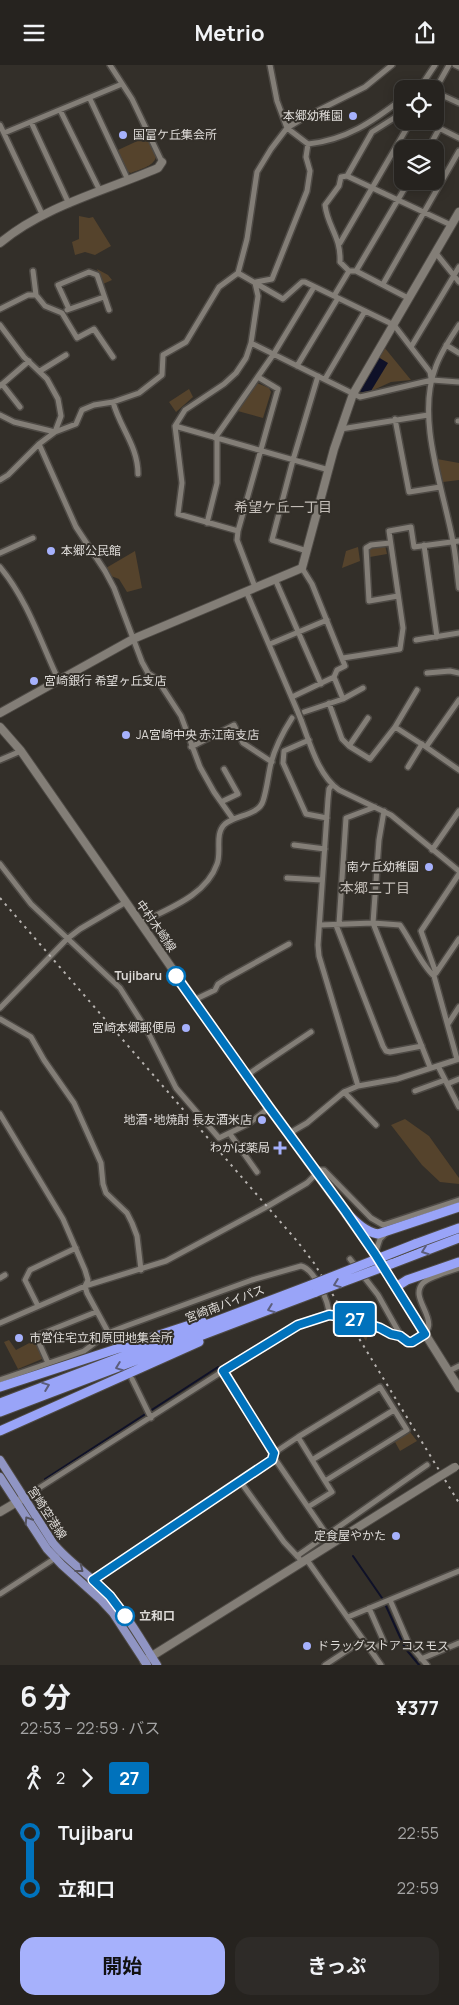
<!DOCTYPE html>
<html lang="ja">
<head>
<meta charset="utf-8">
<style>
  body { margin:0; font-family:Manrope,"Noto Sans JP",sans-serif; background:#2e2b28; color:#f1f3f6; height:100vh; display:flex; flex-direction:column; font-size:19px; white-space:nowrap }
  * { box-sizing:border-box; margin:0 }
  p { font-size:16px; color:#a4a4a4 }
  .icon { flex:none; width:28px; height:28px; fill:none; stroke:currentColor; stroke-width:2; stroke-linecap:round; stroke-linejoin:round }
  .map { position:relative; height:1600px; overflow:hidden }
  .sheet { display:flex; flex-direction:column; background:#26231f; flex:1 }
  .sheet>* { flex:none }
  .badge { padding:0 10px; border-radius:4px; font-size:18px; line-height:32px }
  .buttons { position:absolute; left:394px; top:15px; display:grid; gap:10px }
  .buttons a { display:grid; place-items:center; width:50px; height:50px; border-radius:10px; background:#26231f; box-shadow:0 2px 12px #0003,0 0 0 1px #42403d; font-size:25px }
  .map>.badge { position:absolute; translate:-50% -50%; box-shadow:0 0 0 2px #fff }
  .legs { display:flex; align-items:center; gap:8px; height:55px; padding:0 20px; font-size:16px }
  .legs p { margin-inline-start:auto }
  .summary { display:flex; align-items:center; justify-content:space-between; height:85px; padding:0 20px }
  h1 { font-size:28px; font-weight:700; line-height:38px }
  .action { display:flex; gap:10px; margin-top:auto; padding:10px 20px }
  .action a { flex:1; height:58px; border-radius:15px; background:#a6b1fc; color:#111; font-size:20px; font-weight:700; line-height:58px; text-align:center }
  .action a+a { background:#2e2b28; color:#f1f3f6 }
  ul { padding:0 20px; list-style:none }
  li { display:flex; align-items:center; gap:18px; height:55px; font-size:19px }
  li i { display:grid; place-items:center; width:8px; height:100%; margin:0 6px; background:currentColor }
  li i::after { content:''; width:12px; height:12px; margin:-6px; border:4px solid; border-radius:50%; background:#26231f }
  li p { margin-inline-start:auto }
  li:first-child i { background:linear-gradient(#0000 50%,currentColor 0) }
  li:last-child i { background:linear-gradient(currentColor 50%,#0000 0) }
  header { display:flex; justify-content:space-between; align-items:center; height:65px; padding:0 20px; background:#26231f; font-size:22px; font-weight:700 }
  .map>svg:first-child { display:block }
  .green { fill:#55432c }
  .water { fill:#0f1128 }
  .lines { fill:none; stroke-linecap:round; stroke-linejoin:round }
  .stream { stroke:#0f1128; stroke-width:2 }
  .street-casing { stroke:#4e4a45; stroke-width:8 }
  .secondary-casing { stroke:#4e4a45; stroke-width:10 }
  .primary-casing { stroke:#4e4a45; stroke-width:10 }
  .highway-casing { stroke:#4e4a45; stroke-width:11 }
  .street { stroke:#837e77; stroke-width:5 }
  .secondary { stroke:#837e77; stroke-width:8 }
  .primary { stroke:#9095c4; stroke-width:8 }
  .highway { stroke:#99a4f8; stroke-width:9 }
  .rail { stroke:#b7b3b0; stroke-width:2; stroke-dasharray:2.5 5; stroke-linecap:butt }
  .street-bridge-casing { stroke:#4e4a45; stroke-width:8; stroke-linecap:butt }
  .secondary-bridge-casing { stroke:#4e4a45; stroke-width:10; stroke-linecap:butt }
  .highway-bridge-casing { stroke:#4e4a45; stroke-width:11; stroke-linecap:butt }
  .street-bridge { stroke:#837e77; stroke-width:5 }
  .secondary-bridge { stroke:#837e77; stroke-width:8 }
  .highway-bridge { stroke:#99a4f8; stroke-width:9 }
  .oneway { stroke:#5c5e7c }
  .oneway2 { stroke:#54535f }
  .line-1-casing { stroke:#fff; stroke-width:11 }
  .line-1 { stroke:#0072bc; stroke-width:8 }
  .poi-dot { fill:#a6b1fc; stroke:#332f29; stroke-width:2 }
  .stop-1-dot { fill:#fff; stroke:#0072bc; stroke-width:2.5 }
  .labels { text-anchor:middle; stroke-width:4; stroke-linejoin:round; paint-order:stroke }
  .poi-label { font-size:12px; fill:#dedbd8; stroke:#332f29; text-anchor:end }
  .street-label { font-size:12px; fill:#dedbd8; stroke:#332f29 }
  .stop-label { font-size:12px; font-weight:bold; fill:#dedbd8; stroke:#332f29; text-anchor:end }
  .neighbourhood-label { font-size:14px; fill:#c3bdb7; stroke:#332f29 }
</style>
</head>
<body>
<header><svg class="icon" aria-label="menu" viewBox="0 0 24 24"><path d="M4 6h16M4 12h16M4 18h16"/></svg>Metrio<svg class="icon" aria-label="share" viewBox="0 0 24 24"><path d="M12 15V3M7 8l5-5 5 5M5 13v7h14v-7"/></svg></header>
<div class="map">
<svg width="459" height="1600" viewBox="0 0 459 1600">
  <rect width="100%" height="100%" fill="#332f29"/>
  <!-- green -->
  <path class="green" d="M 146,72 L 156,92 C 153,102 140,104 131,108 L 128,107 L 118,85 Z
    M 79,151 L 89,153 L 93,152 L 111,181 L 95,190 L 85,187 L 75,190 L 72,177 L 79,174 Z
    M 97,204 L 108,210 L 112,215 L 103,219 Z
    M 384,282 L 411,315 L 391,317 L 369,327 L 356,326 Z
    M 257,318 L 269,323 L 271,327 L 263,353 L 234,345 Z
    M 189,324 L 193,332 L 176,347 L 169,337 Z
    M 437,394 L 459,398 L 459,415 L 443,417 Z
    M 385,480 L 387,489 L 370,492 L 370,483 Z
    M 358,482 L 360,496 L 342,503 L 346,486 Z
    M 135,486 L 142,523 L 127,527 L 119,514 L 111,511 L 106,503 Z
    M 405,1054 L 429,1071 L 459,1113 L 459,1119 L 440,1117 L 422,1100 L 391,1060 Z
    M 355,1260 L 370,1265 L 366,1276 Z
    M 9,1275 L 16,1285 L 35,1275 L 43,1292 L 42,1294 L 18,1304 L 4,1277 Z
    M 410,1367 L 417,1376 L 400,1386 L 395,1377 Z"/>
  <!-- water -->
  <path class="water" d="M 378,292 L 388,298 L 371,326 L 362,327 L 357,326 Z"/>
  <g class="lines">
    <!-- stream -->
    <path class="stream" d="M 45,1414 L 218,1302 L 220,1304
      M 353,1491 L 382,1533
      M 386,1541 L 405,1583 L 419,1600"/>
    <defs>
      <path id="street" d="M 110,0 L 132,34 L 162,97
        M 270,0 L 277,36 L 287,63 L 308,79 C 346,75 372,57 402,34
        M 455,0 L 459,2
        M 416,24 L 423,18 L 435,0
        M 435,25 L 449,0
        M 435,27 L 459,38
        M 90,34 L 128,115
        M 60,45 L 100,126
        M 402,48 L 372,67 L 347,111 L 341,112 L 339,121 L 325,140 C 328,163 341,171 340,197 L 349,206 L 356,206 L 408,233
        M 425,56 L 459,73
        M 31,57 L 69,139
        M 0,60 L 43,151
        M 4,68 L 122,19
        M 428,84 L 439,64
        M 347,111 L 451,160
        M 340,178 L 411,56
        M 435,187 L 459,217
        M 33,206 L 36,230
        M 356,206 L 409,116
        M 238,208 L 283,234 L 302,217 L 305,217 L 394,260 L 430,307 L 431,313
        M 256,217 L 272,214 L 307,126 L 310,106 L 306,92 L 308,79
        M 383,219 L 459,86
        M 334,231 L 349,206
        M 0,244 L 28,230 L 36,230 L 45,241 L 62,248 L 77,273 L 94,264 L 113,292
        M 69,244 L 58,220 L 89,207 L 97,210 L 109,245
        M 67,245 L 104,232
        M 0,260 L 24,292 L 47,314 L 58,334 L 61,351 L 55,367 L 39,379 L 8,410 L 0,415
        M 459,260 C 450,274 440,288 435,304 C 416,355 444,426 453,477 C 456,492 457,508 459,523
        M 251,278 L 360,332 L 432,315 L 459,317
        M 446,280 L 459,288
        M 411,282 L 459,202
        M 297,301 L 338,233
        M 40,306 L 66,290
        M 325,314 L 365,246
        M 2,319 L 20,342
        M 0,321 L 29,296
        M 113,337 C 120,363 138,381 138,409
        M 0,350 L 14,357 L 55,367 L 76,359 L 82,345 L 94,340 L 113,337 L 139,328 L 162,310 L 163,290 L 186,277 L 219,222 L 238,208 L 247,174 L 257,107 L 271,84 L 287,63 L 305,52 L 365,22 L 392,0
        M 395,354 L 409,427 L 440,422
        M 458,356 L 459,356
        M 175,361 L 329,405
        M 341,364 L 428,350
        M 215,373 L 273,290 L 314,222
        M 39,379 L 76,462 L 105,506 L 114,523 L 142,597 L 148,608 L 157,614 L 181,651 L 200,702 L 214,727 L 233,754
        M 207,458 L 217,418 L 217,374
        M 238,466 L 178,449 L 182,418 L 175,361 L 185,345 L 224,319 L 236,308 L 246,293 L 251,278 L 258,231 L 255,218
        M 390,478 L 371,480 L 366,483 L 369,536 L 398,531
        M 424,480 L 437,572
        M 307,486 L 272,475 L 293,395 L 318,311
        M 0,488 L 33,473
        M 0,502 C 27,534 41,578 59,616
        M 275,514 L 321,619
        M 255,522 L 237,475 L 238,466 L 278,324 L 258,312
        M 246,526 L 297,645
        M 416,575 L 459,568
        M 270,579 L 327,555
        M 343,593 L 400,584 L 403,563 L 389,466 L 411,462 L 414,482 L 459,476
        M 427,608 L 450,606 L 459,608
        M 334,612 L 343,634
        M 292,632 L 334,612 L 337,605 L 345,601 L 312,519 L 302,503
        M 329,638 L 342,674 L 349,681 L 370,694 L 395,662 L 417,625
        M 304,647 L 343,634 L 363,623
        M 301,655 C 310,678 318,710 339,725 L 391,750 L 459,806
        M 395,662 L 426,682 L 459,705
        M 309,675 L 284,686 L 283,698 L 306,749 L 327,753
        M 349,681 L 368,653
        M 191,682 L 234,660 L 243,678 L 272,697
        M 426,682 L 459,635
        M 0,695 L 21,686
        M 408,702 L 422,679
        M 332,720 L 329,724 L 328,734 L 318,880 L 319,891 L 358,1021
        M 221,737 L 238,729 L 224,704
        M 384,746 L 379,775 L 373,858 L 430,1002
        M 294,780 L 325,784
        M 432,785 L 459,746
        M 0,799 L 31,839 L 120,923 L 148,967 L 176,1023 L 219,1073 L 248,1059 L 269,1043
        M 287,813 L 322,815
        M 140,858 C 167,844 206,831 217,799 C 222,787 214,769 225,759 C 236,750 259,750 263,736 C 267,724 268,711 271,698 C 275,683 283,667 292,653
        M 339,859 L 346,753 L 375,742
        M 320,860 L 373,858 L 400,860 C 410,874 422,901 434,911 L 457,994
        M 336,860 L 383,981 L 386,986 L 390,987 L 422,981
        M 436,908 L 421,866 L 459,809
        M 436,908 L 459,874
        M 194,935 L 215,925 L 218,919 L 226,914 L 289,879
        M 0,943 L 67,874 L 80,864 L 126,837
        M 0,954 L 31,972 L 44,995 L 74,1038 L 101,1098 L 103,1119 L 106,1128 L 127,1148 L 132,1158 L 137,1171 L 141,1205
        M 448,959 L 459,942
        M 438,1001 L 459,1042
        M 247,1010 L 311,967
        M 447,1019 L 459,1014
        M 415,1026 L 445,1015
        M 344,1027 L 376,1060
        M 0,1049 L 63,1154 L 85,1205 L 88,1215 L 85,1221 L 87,1228 L 114,1278
        M 230,1069 L 257,1107
        M 288,1069 L 307,1058 L 344,1027 L 358,1021 L 397,1014 L 459,994
        M 375,1189 L 380,1174 L 386,1168
        M 350,1194 L 378,1230 L 401,1271
        M 0,1213 L 5,1210
        M 38,1241 L 25,1215 L 30,1205 L 76,1183
        M 0,1258 L 85,1221 L 166,1196 L 268,1141 L 307,1118 L 320,1105 L 324,1105 L 371,1153 L 383,1160 L 459,1135
        M 48,1298 L 36,1271 L 96,1247
        M 223,1306 L 274,1388
        M 449,1306 L 459,1301
        M 132,1314 L 151,1353
        M 0,1315 L 84,1286 L 108,1268 L 126,1261 L 252,1215 L 301,1201 C 314,1204 329,1236 329,1250
        M 380,1322 L 407,1365 L 325,1416 L 298,1372 Z
        M 273,1391 L 327,1470
        M 312,1395 L 394,1345
        M 240,1416 L 284,1477 L 299,1493
        M 25,1432 L 281,1269 C 296,1262 314,1250 331,1250 C 351,1250 371,1260 389,1268 C 393,1270 397,1270 400,1271 C 405,1274 407,1279 413,1276 C 451,1260 406,1236 423,1218 C 429,1212 450,1206 459,1203
        M 308,1442 L 332,1427 L 325,1416
        M 297,1491 L 427,1400
        M 307,1495 L 381,1600
        M 93,1515 L 272,1395 L 274,1388 L 298,1372
        M 0,1529 L 57,1492
        M 390,1535 L 409,1579 L 427,1600
        M 369,1543 L 384,1577 L 371,1586
        M 348,1552 L 459,1506
        M 421,1594 L 459,1578
        M 325,1600 L 363,1575"/>
      <path id="secondary" d="M 0,178 C 44,141 105,126 158,103 L 162,97
        M 0,648 L 133,574 L 302,503 L 334,384 L 353,329 L 459,147
        M 0,662 L 21,686 L 269,1043 L 375,1189 L 459,1323
        M 0,1447 L 22,1434
        M 144,1596 L 432,1416"/>
      <path id="primary" d="M 0,1395 L 53,1478 C 70,1499 93,1512 111,1532 C 129,1552 142,1577 157,1600
        M 0,1412 L 47,1484 L 62,1500 L 101,1535 L 113,1548 L 147,1600"/>
      <path id="highway" d="M 346,1147 C 356,1157 364,1166 378,1169 L 459,1142
        M 415,1179 L 459,1163
        M 391,1199 L 459,1173
        M 396,1222 L 407,1215 L 459,1197
        M 0,1322 L 202,1256
        M 0,1338 L 311,1220
        M 0,1347 L 316,1227
        M 0,1366 L 199,1277"/>
    </defs>
    <!-- street casing -->
    <use href="#street" class="street-casing"/>
    <!-- secondary casing -->
    <use href="#secondary" class="secondary-casing"/>
    <!-- primary casing -->
    <use href="#primary" class="primary-casing"/>
    <!-- highway casing -->
    <use href="#highway" class="highway-casing"/>
    <!-- street -->
    <use href="#street" class="street"/>
    <!-- secondary -->
    <use href="#secondary" class="secondary"/>
    <!-- primary -->
    <use href="#primary" class="primary"/>
    <!-- highway -->
    <use href="#highway" class="highway"/>
    <!-- rail -->
    <path class="rail" d="M 0,833 L 297,1176 L 314,1198 L 346,1252 L 459,1438"/>
    <defs>
      <path id="street-bridge" d="M 297,645 L 301,655"/>
      <path id="secondary-bridge" d="M 432,1416 L 455,1402"/>
      <path id="highway-bridge" d="M 311,1220 L 415,1179
        M 316,1227 L 391,1199"/>
    </defs>
    <!-- street-bridge casing -->
    <use href="#street-bridge" class="street-bridge-casing"/>
    <!-- secondary-bridge casing -->
    <use href="#secondary-bridge" class="secondary-bridge-casing"/>
    <!-- highway-bridge casing -->
    <use href="#highway-bridge" class="highway-bridge-casing"/>
    <!-- street-bridge -->
    <use href="#street-bridge" class="street-bridge"/>
    <!-- secondary-bridge -->
    <use href="#secondary-bridge" class="secondary-bridge"/>
    <!-- highway-bridge -->
    <use href="#highway-bridge" class="highway-bridge"/>
  </g>
  <!-- one-way arrows -->
  <defs><path id="oneway-chevron" d="M-2-3.5L2.5 0L-2 3.5" fill="none" stroke-width="1.6" stroke-linecap="round" stroke-linejoin="round" transform="scale(1.25)"/></defs>
  <g class="oneway">
    <use href="#oneway-chevron" transform="translate(425 1186) rotate(160)"/>
    <use href="#oneway-chevron" transform="translate(337 1219) rotate(159)"/>
    <use href="#oneway-chevron" transform="translate(271 1244) rotate(159)"/>
    <use href="#oneway-chevron" transform="translate(119 1302) rotate(159)"/>
    <use href="#oneway-chevron" transform="translate(46 1321) rotate(-21)"/>
  </g>
  <g class="oneway2">
    <use href="#oneway-chevron" transform="translate(28 1455) rotate(-123)"/>
    <use href="#oneway-chevron" transform="translate(80 1504) rotate(38)"/>
  </g>
  <g class="lines">
    <defs>
      <path id="line-1" d="M 125,1551 L 110,1531 L 93,1515 L 272,1395 L 274,1388 L 223,1306 L 298,1260 L 329,1250 L 346,1252 L 380,1263 L 391,1269 L 400,1271 L 408,1277 L 412,1277 L 425,1269 L 375,1189 L 346,1147 L 269,1042 L 176,911"/>
    </defs>
    <!-- line-1 casing -->
    <use href="#line-1" class="line-1-casing"/>
    <!-- line-1 -->
    <use href="#line-1" class="line-1"/>
  </g>
  <!-- markers -->
  <g class="poi-dot">
    <circle cx="353" cy="51" r="5"/>
    <circle cx="123" cy="70" r="5"/>
    <circle cx="51" cy="486" r="5"/>
    <circle cx="34" cy="616" r="5"/>
    <circle cx="126" cy="670" r="5"/>
    <circle cx="429" cy="802" r="5"/>
    <circle cx="186" cy="963" r="5"/>
    <circle cx="262" cy="1055" r="5"/>
    <path d="M277.5 1075.5h5v5h5v5h-5v5h-5v-5h-5v-5h5z"/>
    <circle cx="19" cy="1273" r="5"/>
    <circle cx="396" cy="1471" r="5"/>
    <circle cx="307" cy="1581" r="5"/>
  </g>
  <g class="stop-1-dot">
    <circle cx="176" cy="911" r="9"/>
    <circle cx="125" cy="1551" r="9"/>
  </g>
  <g class="labels">
    <!-- poi labels -->
    <g class="poi-label">
      <text x="343" y="55">本郷幼稚園</text>
      <text x="133" y="74" text-anchor="start">国富ケ丘集会所</text>
      <text x="61" y="490" text-anchor="start">本郷公民館</text>
      <text x="44" y="620" text-anchor="start">宮崎銀行 希望ヶ丘支店</text>
      <text x="136" y="674" text-anchor="start">JA宮崎中央 赤江南支店</text>
      <text x="419" y="806">南ケ丘幼稚園</text>
      <text x="176" y="967">宮崎本郷郵便局</text>
      <text x="252" y="1059">地酒･地焼酎 長友酒米店</text>
      <text x="270" y="1087">わかば薬局</text>
      <text x="29" y="1277" text-anchor="start">市営住宅立和原団地集会所</text>
      <text x="386" y="1475">定食屋やかた</text>
      <text x="317" y="1585" text-anchor="start">ドラッグストアコスモス</text>
    </g>
    <!-- street labels -->
    <g class="street-label">
      <text transform="translate(156 861) rotate(55)" y="4">中村木崎線</text>
      <text transform="translate(225 1239) rotate(-21)" y="4">宮崎南バイパス</text>
      <text transform="translate(47 1448) rotate(57)" y="4">宮崎空港線</text>
    </g>
    <!-- stop labels -->
    <g class="stop-label">
      <text x="162" y="915">Tujibaru</text>
      <text x="139" y="1555" text-anchor="start">立和口</text>
    </g>
    <!-- neighbourhood labels -->
    <g class="neighbourhood-label">
      <text x="283" y="447">希望ケ丘一丁目</text>
      <text x="375" y="828">本郷二丁目</text>
    </g>
  </g>
</svg>
<div class="buttons">
<a><svg class="icon" aria-label="locate" viewBox="0 0 24 24"><circle cx="12" cy="12" r="6"/><path d="M12 2v4M12 18v4M2 12h4M18 12h4"/></svg></a>
<a><svg class="icon" aria-label="layers" viewBox="0 0 24 24"><path d="M12 4l9 5-9 5-9-5zM3 14l9 5 9-5"/></svg></a>
</div>
<b class="badge" style="left:355px;top:1254px;background:#0072bc;color:#fff">27</b>
</div>
<section class="sheet">
<div class="summary"><div><h1>6 分</h1><p>22:53 – 22:59 · バス</p></div><b>¥377</b></div>
<div class="legs"><svg class="icon" aria-label="walk" viewBox="0 0 24 24"><circle cx="13" cy="4" r="2"/><path d="M13 8l-2 6 4 7M11 14l-3 7M7 12l3-4h3l4 4"/></svg>2<svg class="icon" aria-label="forward" viewBox="0 0 24 24"><path d="M9 5l7 7-7 7"/></svg><b class="badge" style="background:#0072bc;color:#fff">27</b></div>
<ul>
<li><i style="color:#0072bc"></i><b>Tujibaru</b><p>22:55</p></li>
<li><i style="color:#0072bc"></i><b>立和口</b><p>22:59</p></li>
</ul>
<div class="action"><a>開始</a><a>きっぷ</a></div>
</section>
</body>
</html>
